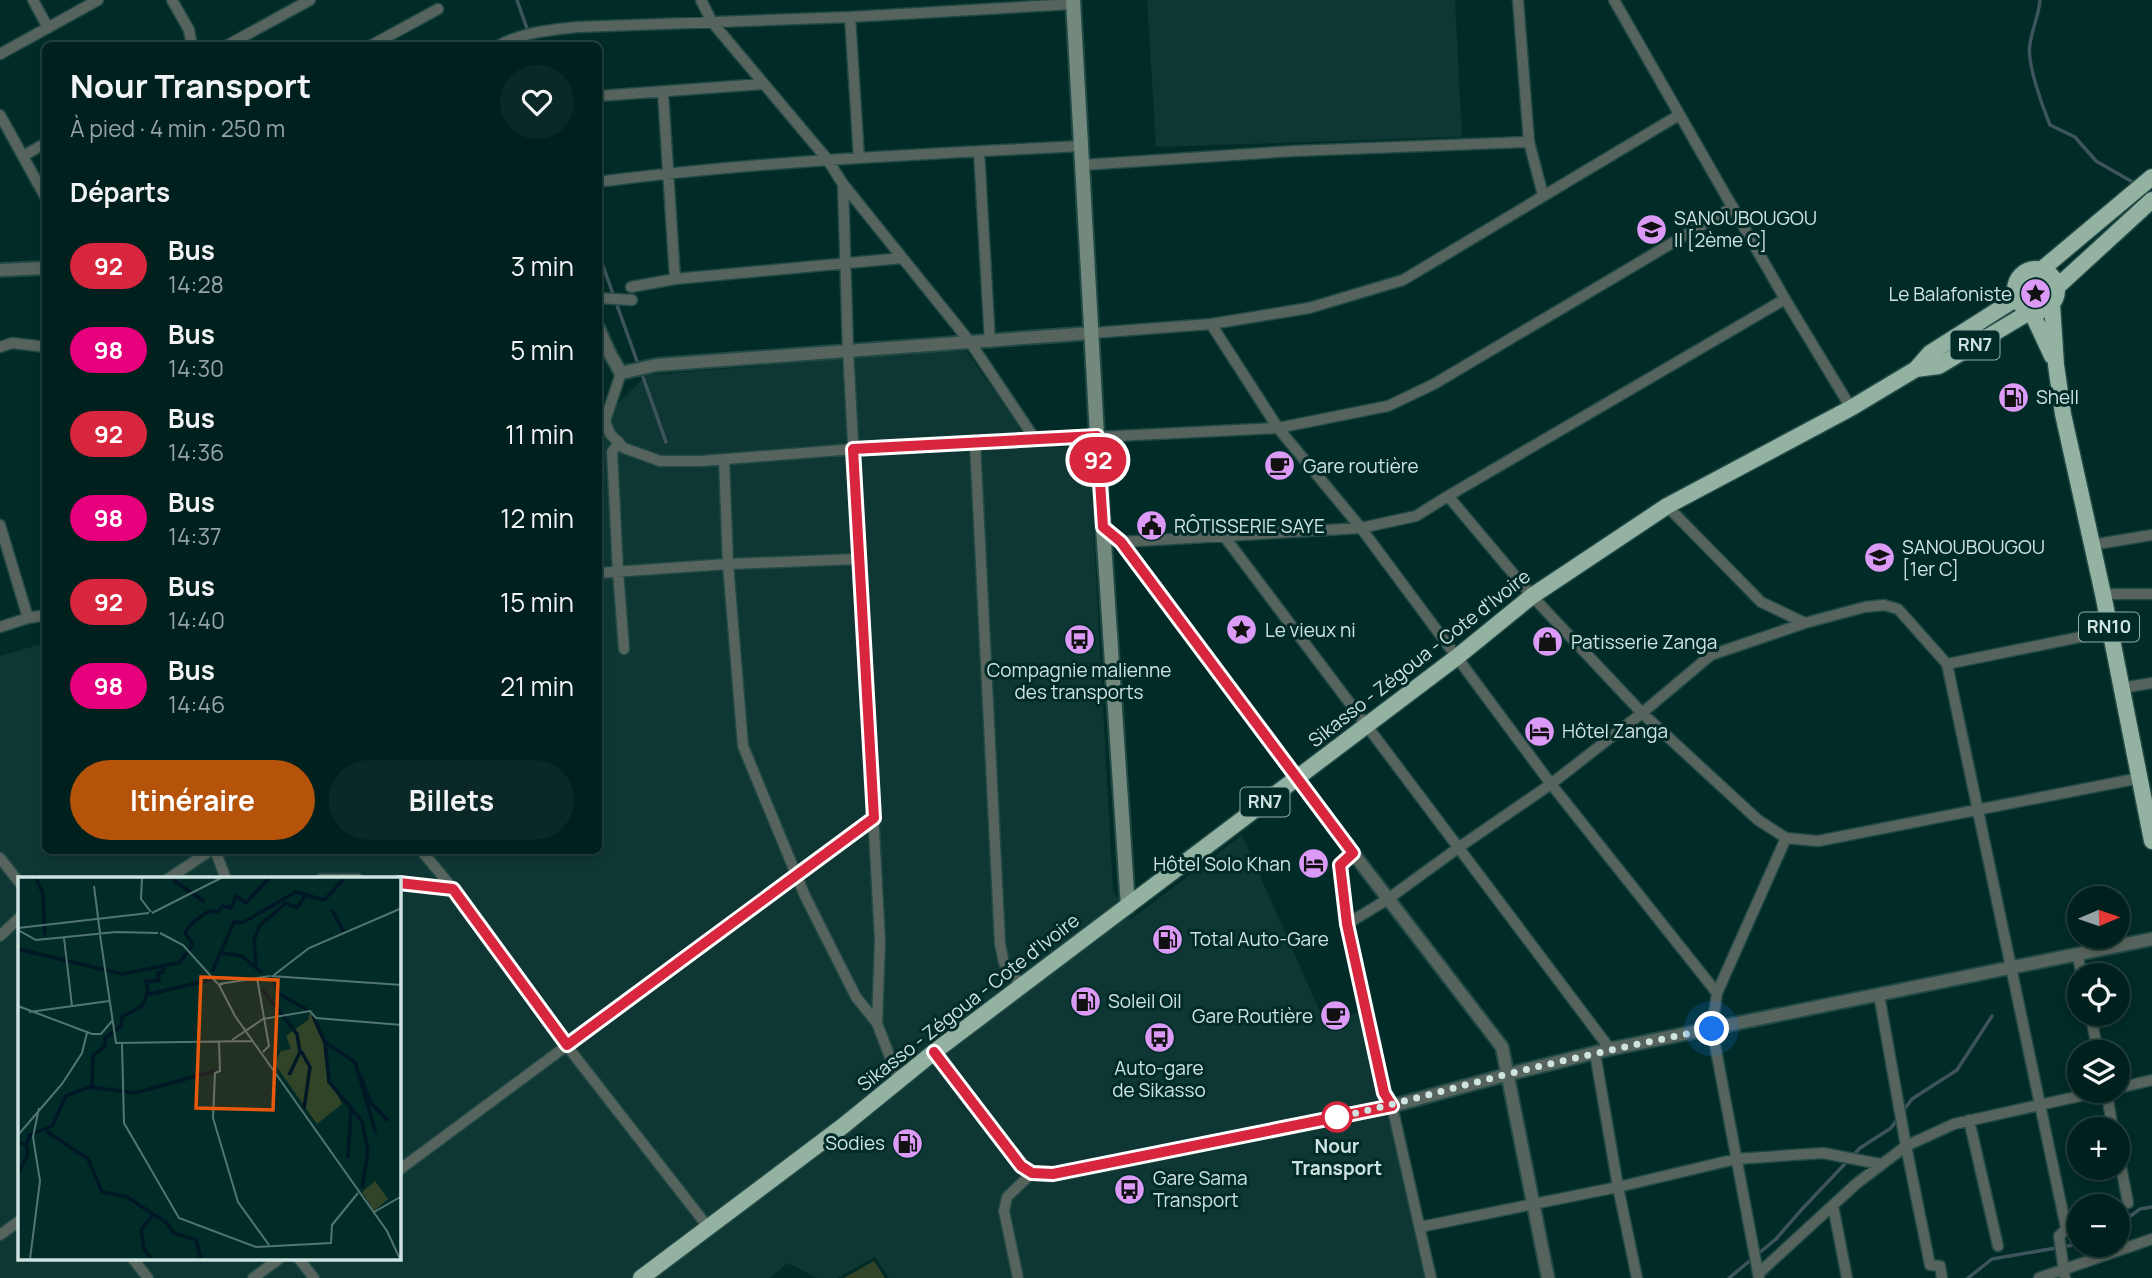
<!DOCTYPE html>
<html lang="fr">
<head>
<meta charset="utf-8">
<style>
  body { margin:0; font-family:Manrope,sans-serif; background:#0a2826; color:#f1f3f6; height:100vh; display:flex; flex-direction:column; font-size:26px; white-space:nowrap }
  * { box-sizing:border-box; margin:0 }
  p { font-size:23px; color:#95a3a4 }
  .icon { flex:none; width:38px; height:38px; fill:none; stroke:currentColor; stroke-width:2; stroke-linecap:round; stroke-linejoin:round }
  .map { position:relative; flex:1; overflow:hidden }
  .drawer { position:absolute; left:42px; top:42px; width:560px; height:812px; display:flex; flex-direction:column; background:#00201d; border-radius:10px; box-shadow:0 4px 10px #0003,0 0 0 2px #223e3b }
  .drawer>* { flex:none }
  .badge { padding:0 14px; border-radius:23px; font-size:24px; line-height:46px }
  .needle { width:46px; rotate:88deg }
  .tools { position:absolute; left:2067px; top:886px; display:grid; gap:14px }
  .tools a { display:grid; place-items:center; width:63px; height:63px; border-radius:50%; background:#00201d; box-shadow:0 4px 10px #0003,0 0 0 2px #223e3b; font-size:35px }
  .you { position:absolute; width:35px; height:35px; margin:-18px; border:5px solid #fff; border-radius:50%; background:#1a73e8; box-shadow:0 0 0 10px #1a73e833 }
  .map>.badge { position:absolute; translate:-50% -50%; box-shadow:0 0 0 4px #fff }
  h2 { padding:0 28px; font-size:26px; line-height:63px }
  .round { display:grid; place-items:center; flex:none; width:74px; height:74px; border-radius:37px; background:#0a2826 }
  .head { display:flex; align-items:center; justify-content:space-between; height:119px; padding:0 28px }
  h1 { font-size:33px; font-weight:700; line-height:52px }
  .action { display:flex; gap:14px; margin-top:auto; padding:14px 28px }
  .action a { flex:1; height:80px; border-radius:42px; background:#b45309; color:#fff; font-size:28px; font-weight:700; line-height:80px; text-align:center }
  .action a+a { background:#0a2826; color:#f1f3f6 }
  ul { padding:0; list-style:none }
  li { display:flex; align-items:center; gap:21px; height:84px; padding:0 28px }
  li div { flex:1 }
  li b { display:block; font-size:26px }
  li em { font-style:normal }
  li .badge { min-width:77px; font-weight:700; text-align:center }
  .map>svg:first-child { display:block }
  .built { fill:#0e3733; fill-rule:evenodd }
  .green { fill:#314427 }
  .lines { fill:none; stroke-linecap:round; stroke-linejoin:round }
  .stream { stroke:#3e545d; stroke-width:3.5 }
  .minor-casing { stroke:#214945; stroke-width:13 }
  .tertiary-casing { stroke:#214945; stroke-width:16 }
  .secondary-casing { stroke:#214945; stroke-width:18 }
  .trunk-casing { stroke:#214945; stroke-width:19 }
  .minor { stroke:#57645d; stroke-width:10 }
  .tertiary { stroke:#57645d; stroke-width:12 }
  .secondary { stroke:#73897d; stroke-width:14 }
  .trunk { stroke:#93b2a2; stroke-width:16 }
  .line-casing { stroke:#fff; stroke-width:16 }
  .line { stroke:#d7263d; stroke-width:10 }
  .walk { stroke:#cfe4e1; stroke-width:7; stroke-dasharray:0 12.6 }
  .stop-dot { fill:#fff; stroke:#d7263d; stroke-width:3.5 }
  .labels { text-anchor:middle; stroke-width:6; stroke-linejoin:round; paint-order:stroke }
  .shield { fill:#002b27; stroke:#91aca9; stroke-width:2 }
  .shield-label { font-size:18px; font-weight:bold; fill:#cfe4e1 }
  .poi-label { font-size:19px; fill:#cfe4e1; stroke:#002b27; text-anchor:start }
  .street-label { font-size:19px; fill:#cfe4e1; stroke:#002b27 }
  .stop-label { font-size:19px; font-weight:bold; fill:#cfe4e1; stroke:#002b27 }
  .inset-river { fill:none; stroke:#001725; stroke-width:3.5 }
  .inset-road { fill:none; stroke:#537571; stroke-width:2 }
  .view { fill:#e8590c; fill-opacity:0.15; stroke:#e8590c; stroke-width:3.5 }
  .inset-edge { fill:none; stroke:#cfe4e1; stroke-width:3.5 }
</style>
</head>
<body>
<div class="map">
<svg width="2152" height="1278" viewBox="0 0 2152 1278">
  <rect width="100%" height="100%" fill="#002b27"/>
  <!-- built -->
  <path class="built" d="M 1147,0 L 1455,0 L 1462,137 L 1156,147 Z
    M 965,349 L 1014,419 L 1031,448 L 1089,446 L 1113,890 L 1131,919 L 1242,835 L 1326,1025 L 1364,1009 L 1426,1278 L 889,1278 L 875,1257 L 837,1278 L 817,1278 L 788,1263 L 769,1278 L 0,1278 L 0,656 L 45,643 L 46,850 L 598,850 L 599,421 L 647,375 ZM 19,879 L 399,879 L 399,1259 L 19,1259 Z"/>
  <!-- green -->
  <path class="green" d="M 874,1261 L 885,1278 L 844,1278 Z"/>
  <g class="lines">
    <!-- stream -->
    <path class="stream" d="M 517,0 L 533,46
      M 2040,0 C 2039,15 2032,29 2030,44 C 2026,62 2043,108 2050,125 L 2075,137 L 2096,161 L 2136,184
      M 598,252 L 637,361
      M 643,377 L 666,442
      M 1903,1111 L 1912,1099 L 1957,1070 L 1992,1016
      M 2118,1225 L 2140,1209 L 2152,1207
      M 1729,1278 L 1776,1239 L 1803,1208 L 1860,1148 L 1891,1128 L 1899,1117
      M 1968,1278 L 1992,1259 L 2079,1244"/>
    <defs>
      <path id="minor" d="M 33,0 L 48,28
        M 172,0 L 189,30 L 192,46
        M 701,0 L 712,22 L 827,159 L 843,184 L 970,342 L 1035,439
        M 1518,0 L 1529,142 L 1543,195
        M 1614,0 L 1785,299 L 1851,408
        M 850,17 L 859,158
        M 226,46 L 310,0
        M 370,46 L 438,9
        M 498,46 C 522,32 551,30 578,27 L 850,17 L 1073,4
        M 0,54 L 98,0
        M 663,92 L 675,279
        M 598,96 L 763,84
        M 0,115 L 46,198
        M 979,151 L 990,342
        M 23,156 L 46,143
        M 1082,165 L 1294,151 L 1529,142
        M 605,181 C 763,161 922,154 1081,146
        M 843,184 L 848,350 L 880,941 L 877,1023 L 899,1081
        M 631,287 L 675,279 L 902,258
        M 598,298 L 632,300
        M 1211,324 L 1278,428 L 1361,528 L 1551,784 L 1717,993
        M 1092,333 L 1211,324 L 1309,308 L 1403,280 L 1679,115
        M 0,347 L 12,343 L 46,347
        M 621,373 L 605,421 L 610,434 L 624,448 L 660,461 L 701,461 L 854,449 L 1278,428 L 1388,406 L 1434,384 L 1733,207
        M 619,442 L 612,452 L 618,571 L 624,649
        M 975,443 L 1000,944 L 1004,963 L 1022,986
        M 724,459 L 728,564 L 743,746 L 805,896 L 856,997 L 877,1023
        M 1448,496 L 1532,596 L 1642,713 L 1758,820 L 1786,838 L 1818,841 L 2140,778
        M 1667,506 L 1761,602 L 1805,623
        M 0,525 L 28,618
        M 1224,536 L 1610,1049
        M 1121,542 L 1361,528 L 1416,516 L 1448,496 L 1785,299
        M 2091,545 L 2152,535
        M 598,573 L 728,564 L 859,559
        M 2103,594 L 2152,594
        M 0,627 L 28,618 L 46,615
        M 1947,664 L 2110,631
        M 2122,688 L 2152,683
        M 215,850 L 226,879
        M 421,850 L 453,889 L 567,1046 L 708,1227
        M 1353,853 L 1340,865 L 1347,924 L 1384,1093 L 1392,1106 L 1431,1278
        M 0,858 L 19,882
        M 168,879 L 211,850
        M 321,879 L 358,879
        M 399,883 L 453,889
        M 1347,924 L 1388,899 L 1458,848 L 1551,784 L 1642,713 L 1711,655 L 1805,623 L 1865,607 L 1884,605 L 1898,609 L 1947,664 L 2065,1223 L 2066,1229 L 2059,1236 L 2065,1278
        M 0,936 L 19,918
        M 2077,954 L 2082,975
        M 1879,995 L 1906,1146 L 1930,1265 L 1940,1266 L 1942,1278
        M 2090,1013 L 2098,1052
        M 1595,1053 L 1618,1187 L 1637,1278
        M 2118,1088 L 2152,1080
        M 2106,1090 L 2113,1129
        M 1969,1120 L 1998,1246
        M 2118,1151 L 2128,1203
        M 399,1170 L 874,818
        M 1833,1206 L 1847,1278
        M 1420,1227 L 1618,1187 L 1736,1159 L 1823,1153 L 1880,1164
        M 0,1235 L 19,1221
        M 133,1259 L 148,1278
        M 299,1259 L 314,1278
        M 1758,1274 L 1856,1184 L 1906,1146 L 1954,1124 L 2107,1090
        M 253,1278 L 279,1259
        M 1018,1278 L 1004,1211 L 1007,1197 L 1032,1173
        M 1759,1278 L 1712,1029 L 1717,993 L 1786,838
        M 2039,1278 L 2152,1239"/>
      <path id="tertiary" d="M 0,270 L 46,268
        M 598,327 L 610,354 L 621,373 L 656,365 L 1092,333
        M 1103,527 L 1121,542 L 1353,853 L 1502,1047 L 1548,1278
        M 934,1052 L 1021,1166 L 1032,1173 L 1053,1175 L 1392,1106 L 1509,1074 L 1610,1049 L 2152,939"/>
      <path id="secondary" d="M 1073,0 L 1097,436 L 1128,907"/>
      <path id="trunk" d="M2015 290a21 21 0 1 1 42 0a21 21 0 1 1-42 0Z
        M 2041,270 L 2152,177
        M 2057,287 L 2152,200
        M 2052,304 L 2056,365 L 2063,414 L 2103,594 L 2152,841
        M 1916,369 L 1939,366 L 2031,311 L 2052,356
        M 641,1278 L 843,1126 L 934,1052 L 1457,657 L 1532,596 L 1667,506 L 1851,408 L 1916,369 L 1930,353 L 2017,298"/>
    </defs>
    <!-- minor casing -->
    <use href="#minor" class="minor-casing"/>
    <!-- tertiary casing -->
    <use href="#tertiary" class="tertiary-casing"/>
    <!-- secondary casing -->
    <use href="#secondary" class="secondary-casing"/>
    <!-- trunk casing -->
    <use href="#trunk" class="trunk-casing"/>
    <!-- minor -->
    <use href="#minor" class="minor"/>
    <!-- tertiary -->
    <use href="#tertiary" class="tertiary"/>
    <!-- secondary -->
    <use href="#secondary" class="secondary"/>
    <!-- trunk -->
    <use href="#trunk" class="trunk"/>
  </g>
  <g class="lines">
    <defs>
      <path id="line" d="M 399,883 L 453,889 L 567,1045 L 874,818 L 853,449 L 1097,436 L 1103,527 L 1121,542 L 1353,853 L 1340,865 L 1347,924 L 1384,1093 L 1392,1106 L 1053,1174 L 1032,1173 L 1021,1166 L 934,1052"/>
    </defs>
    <!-- line casing -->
    <use href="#line" class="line-casing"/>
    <!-- line -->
    <use href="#line" class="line"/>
    <!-- walk -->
    <path class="walk" d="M 1337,1117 L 1334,1118 C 1394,1105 1452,1088 1512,1073 C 1578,1057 1645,1042 1712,1029"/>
  </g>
  <!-- icons -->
  <defs>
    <symbol id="school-disc" viewBox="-11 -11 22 22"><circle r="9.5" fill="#da9af6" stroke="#002b27"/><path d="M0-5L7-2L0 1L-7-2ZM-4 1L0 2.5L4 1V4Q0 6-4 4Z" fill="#111"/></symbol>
    <symbol id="sight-disc" viewBox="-11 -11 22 22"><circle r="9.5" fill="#da9af6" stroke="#002b27"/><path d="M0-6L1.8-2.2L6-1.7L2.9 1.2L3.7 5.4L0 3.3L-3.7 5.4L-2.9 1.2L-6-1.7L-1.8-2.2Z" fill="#111"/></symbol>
    <symbol id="fuel-disc" viewBox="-11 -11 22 22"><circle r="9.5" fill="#da9af6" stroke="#002b27"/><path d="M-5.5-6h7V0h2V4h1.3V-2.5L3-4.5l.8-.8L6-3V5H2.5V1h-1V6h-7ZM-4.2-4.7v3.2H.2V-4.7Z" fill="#111"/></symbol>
    <symbol id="cafe-disc" viewBox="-11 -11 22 22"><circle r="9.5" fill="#da9af6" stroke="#002b27"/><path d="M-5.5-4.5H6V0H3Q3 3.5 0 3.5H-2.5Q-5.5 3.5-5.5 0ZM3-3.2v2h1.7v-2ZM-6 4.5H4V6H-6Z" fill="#111"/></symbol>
    <symbol id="civic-disc" viewBox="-11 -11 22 22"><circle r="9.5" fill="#da9af6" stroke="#002b27"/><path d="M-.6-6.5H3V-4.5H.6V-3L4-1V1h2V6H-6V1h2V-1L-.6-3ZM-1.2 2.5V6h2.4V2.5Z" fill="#111"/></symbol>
    <symbol id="bus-disc" viewBox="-11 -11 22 22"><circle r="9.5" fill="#da9af6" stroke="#002b27"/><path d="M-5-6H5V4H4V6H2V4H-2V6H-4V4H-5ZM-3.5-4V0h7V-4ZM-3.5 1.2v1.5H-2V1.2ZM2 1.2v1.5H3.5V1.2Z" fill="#111"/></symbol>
    <symbol id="shop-disc" viewBox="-11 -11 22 22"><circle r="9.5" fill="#da9af6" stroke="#002b27"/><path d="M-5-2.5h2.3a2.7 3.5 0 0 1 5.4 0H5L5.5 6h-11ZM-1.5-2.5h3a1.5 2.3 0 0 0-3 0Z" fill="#111"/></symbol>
    <symbol id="hotel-disc" viewBox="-11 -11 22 22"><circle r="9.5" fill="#da9af6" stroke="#002b27"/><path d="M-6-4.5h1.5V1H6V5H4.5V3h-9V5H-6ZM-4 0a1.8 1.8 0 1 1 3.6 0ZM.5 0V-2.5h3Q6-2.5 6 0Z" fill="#111"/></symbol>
  </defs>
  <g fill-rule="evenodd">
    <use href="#school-disc" x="1634" y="212" width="35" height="35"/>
    <use href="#sight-disc" x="2018" y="276" width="35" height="35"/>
    <use href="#fuel-disc" x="1996" y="380" width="35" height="35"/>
    <use href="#cafe-disc" x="1262" y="448" width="35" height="35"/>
    <use href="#civic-disc" x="1134" y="508" width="35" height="35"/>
    <use href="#school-disc" x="1862" y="540" width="35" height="35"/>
    <use href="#sight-disc" x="1224" y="612" width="35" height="35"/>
    <use href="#bus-disc" x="1062" y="622" width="35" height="35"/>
    <use href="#shop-disc" x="1530" y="624" width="35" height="35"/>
    <use href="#hotel-disc" x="1522" y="714" width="35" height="35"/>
    <use href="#hotel-disc" x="1296" y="846" width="35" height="35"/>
    <use href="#fuel-disc" x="1150" y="922" width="35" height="35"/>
    <use href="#fuel-disc" x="1068" y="984" width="35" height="35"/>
    <use href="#cafe-disc" x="1318" y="998" width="35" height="35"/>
    <use href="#bus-disc" x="1142" y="1020" width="35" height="35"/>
    <use href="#fuel-disc" x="890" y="1126" width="35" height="35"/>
    <use href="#bus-disc" x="1112" y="1172" width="35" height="35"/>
  </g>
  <!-- markers -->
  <circle class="stop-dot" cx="1337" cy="1117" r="14"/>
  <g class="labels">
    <!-- shield labels -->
    <g class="shield">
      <rect x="1950.5" y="330.5" width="49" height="29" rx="5"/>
      <rect x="2079" y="612.5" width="60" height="29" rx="5"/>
      <rect x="1240.5" y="787.5" width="49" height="29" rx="5"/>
    </g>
    <g class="shield-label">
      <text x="1975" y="351">RN7</text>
      <text x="2109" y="633">RN10</text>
      <text x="1265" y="808">RN7</text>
    </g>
    <!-- poi labels -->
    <g class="poi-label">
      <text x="1674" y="225">SANOUBOUGOU<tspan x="1674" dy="22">II [2ème C]</tspan></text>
      <text x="2012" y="301" text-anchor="end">Le Balafoniste</text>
      <text x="2036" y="404">Shell</text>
      <text x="1303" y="473">Gare routière</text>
      <text x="1174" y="533">RÔTISSERIE SAYE</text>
      <text x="1902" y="554">SANOUBOUGOU<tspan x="1902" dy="22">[1er C]</tspan></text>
      <text x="1265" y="637">Le vieux ni</text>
      <text x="1571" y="649">Patisserie Zanga</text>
      <text x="1079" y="677" text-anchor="middle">Compagnie malienne<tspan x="1079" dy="22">des transports</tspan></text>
      <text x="1562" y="738">Hôtel Zanga</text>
      <text x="1291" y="871" text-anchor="end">Hôtel Solo Khan</text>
      <text x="1190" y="946">Total Auto-Gare</text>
      <text x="1108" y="1008">Soleil Oil</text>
      <text x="1313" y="1023" text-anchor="end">Gare Routière</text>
      <text x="1159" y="1075" text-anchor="middle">Auto-gare<tspan x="1159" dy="22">de Sikasso</tspan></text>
      <text x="885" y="1150" text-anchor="end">Sodies</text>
      <text x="1153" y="1185">Gare Sama<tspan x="1153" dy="22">Transport</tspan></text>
    </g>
    <!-- street labels -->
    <g class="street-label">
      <text transform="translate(1419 658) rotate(-38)" y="7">Sikasso - Zégoua - Cote d'Ivoire</text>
      <text transform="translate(968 1002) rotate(-38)" y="7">Sikasso - Zégoua - Cote d'Ivoire</text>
    </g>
    <!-- stop labels -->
    <g class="stop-label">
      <text x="1337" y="1153">Nour<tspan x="1337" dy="22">Transport</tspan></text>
    </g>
  </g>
  <!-- overview -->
  <g transform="translate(18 877)">
    <rect width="383" height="383" fill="#002b27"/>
    <path d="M 292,135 L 308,164 L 312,204 L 324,227 L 299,247 L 256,186 L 263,174 L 273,172 L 268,159 L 290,143 ZM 357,304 L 370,322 L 356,334 L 344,315 Z" fill="#314427"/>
    <path class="inset-river" d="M 18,1 L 25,17 L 27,58M 155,3 L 187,25M 314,33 L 326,55M 0,72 L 104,97 L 146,89M 204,76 L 224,79 L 244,96M 238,88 L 236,63 L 242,48 L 268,26 L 279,31 L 289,16M 194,95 L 216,45 L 224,46 L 278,15 L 306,23 L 327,1M 255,101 L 261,117 L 290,133M 244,112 L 279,157 L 282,175 L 271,198M 127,118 L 193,103M 295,139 L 307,166 L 311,205 L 344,244 L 350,274 L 344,311M 307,165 L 337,185 L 358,256M 283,174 L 292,190 L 286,232M 342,198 L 353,226 L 370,244M 72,210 L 117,216 L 197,194M 28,254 L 70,282 L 84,315 L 109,320 L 149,346 L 156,356 L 178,363 L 183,382M 0,265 L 8,268 L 12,258 L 34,249 L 48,219 L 74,209 L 75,179 L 87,169 L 87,161 L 103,149 L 104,140 L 124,129 L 130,115 L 128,104 L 141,104 L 140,96 L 145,95 L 147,88 L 161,86 L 175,67 L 167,56 L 174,46 L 191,34 L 200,35 L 205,29 L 213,31 L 218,19 L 228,26 L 251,1M 330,281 L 333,230M 0,297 L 10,277 L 8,268M 134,382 L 126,372 L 123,353 L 134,339"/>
    <path class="inset-road" d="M 124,1 L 123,22 L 133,35M 76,9 L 82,56M 134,36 L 203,1M 0,51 L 131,36M 0,53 L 18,63 L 98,55 L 140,56M 142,56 L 165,68 L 200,107M 82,58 L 98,166 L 235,164M 46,61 L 54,129M 256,98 L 291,71 L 384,31M 253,99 L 384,108M 239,101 L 251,169 L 245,175M 201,107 L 252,99M 205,107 L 201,108 L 217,139 L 369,354 L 382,382M 0,129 L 74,157 L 83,157 L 94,144M 11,135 L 91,124M 214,163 L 245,142 L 292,134 L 298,141 L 384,148M 201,165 L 202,194 L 197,196 L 195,241 L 220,325 L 251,368M 104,167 L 106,246 L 161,341 L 238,370 L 313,366 L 314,348 L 340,316M 0,258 L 44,207 L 64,176 L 69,156M 356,335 L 384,319M 12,382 L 22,304 L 15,260 L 21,231"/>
    <path class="view" d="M 183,100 L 260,103 L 255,233 L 178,231 Z"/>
    <rect width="383" height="383" class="inset-edge"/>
  </g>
</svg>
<div class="tools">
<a><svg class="needle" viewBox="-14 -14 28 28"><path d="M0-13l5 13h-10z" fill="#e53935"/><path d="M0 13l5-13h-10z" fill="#95a3a4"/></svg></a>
<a><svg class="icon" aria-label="locate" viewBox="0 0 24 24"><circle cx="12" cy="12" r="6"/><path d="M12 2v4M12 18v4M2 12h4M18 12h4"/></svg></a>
<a><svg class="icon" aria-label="layers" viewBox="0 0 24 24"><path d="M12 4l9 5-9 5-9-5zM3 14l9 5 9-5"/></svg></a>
<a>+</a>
<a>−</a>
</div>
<div class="you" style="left:1712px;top:1029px"></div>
<b class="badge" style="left:1098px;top:460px;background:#d7263d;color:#fff">92</b>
<section class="drawer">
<div class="head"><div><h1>Nour Transport</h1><p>À pied · 4 min · 250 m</p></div><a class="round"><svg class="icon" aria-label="heart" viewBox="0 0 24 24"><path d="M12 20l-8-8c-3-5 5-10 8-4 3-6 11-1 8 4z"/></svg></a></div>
<h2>Départs</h2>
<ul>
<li><span class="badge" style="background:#d7263d;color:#fff">92</span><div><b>Bus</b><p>14:28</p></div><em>3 min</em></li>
<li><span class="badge" style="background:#e6007e;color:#fff">98</span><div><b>Bus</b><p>14:30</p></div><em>5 min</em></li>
<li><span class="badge" style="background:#d7263d;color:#fff">92</span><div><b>Bus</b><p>14:36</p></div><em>11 min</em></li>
<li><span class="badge" style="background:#e6007e;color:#fff">98</span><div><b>Bus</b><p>14:37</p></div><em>12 min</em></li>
<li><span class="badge" style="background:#d7263d;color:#fff">92</span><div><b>Bus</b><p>14:40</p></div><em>15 min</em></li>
<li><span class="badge" style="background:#e6007e;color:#fff">98</span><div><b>Bus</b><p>14:46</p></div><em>21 min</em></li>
</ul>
<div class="action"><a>Itinéraire</a><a>Billets</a></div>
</section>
</div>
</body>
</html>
